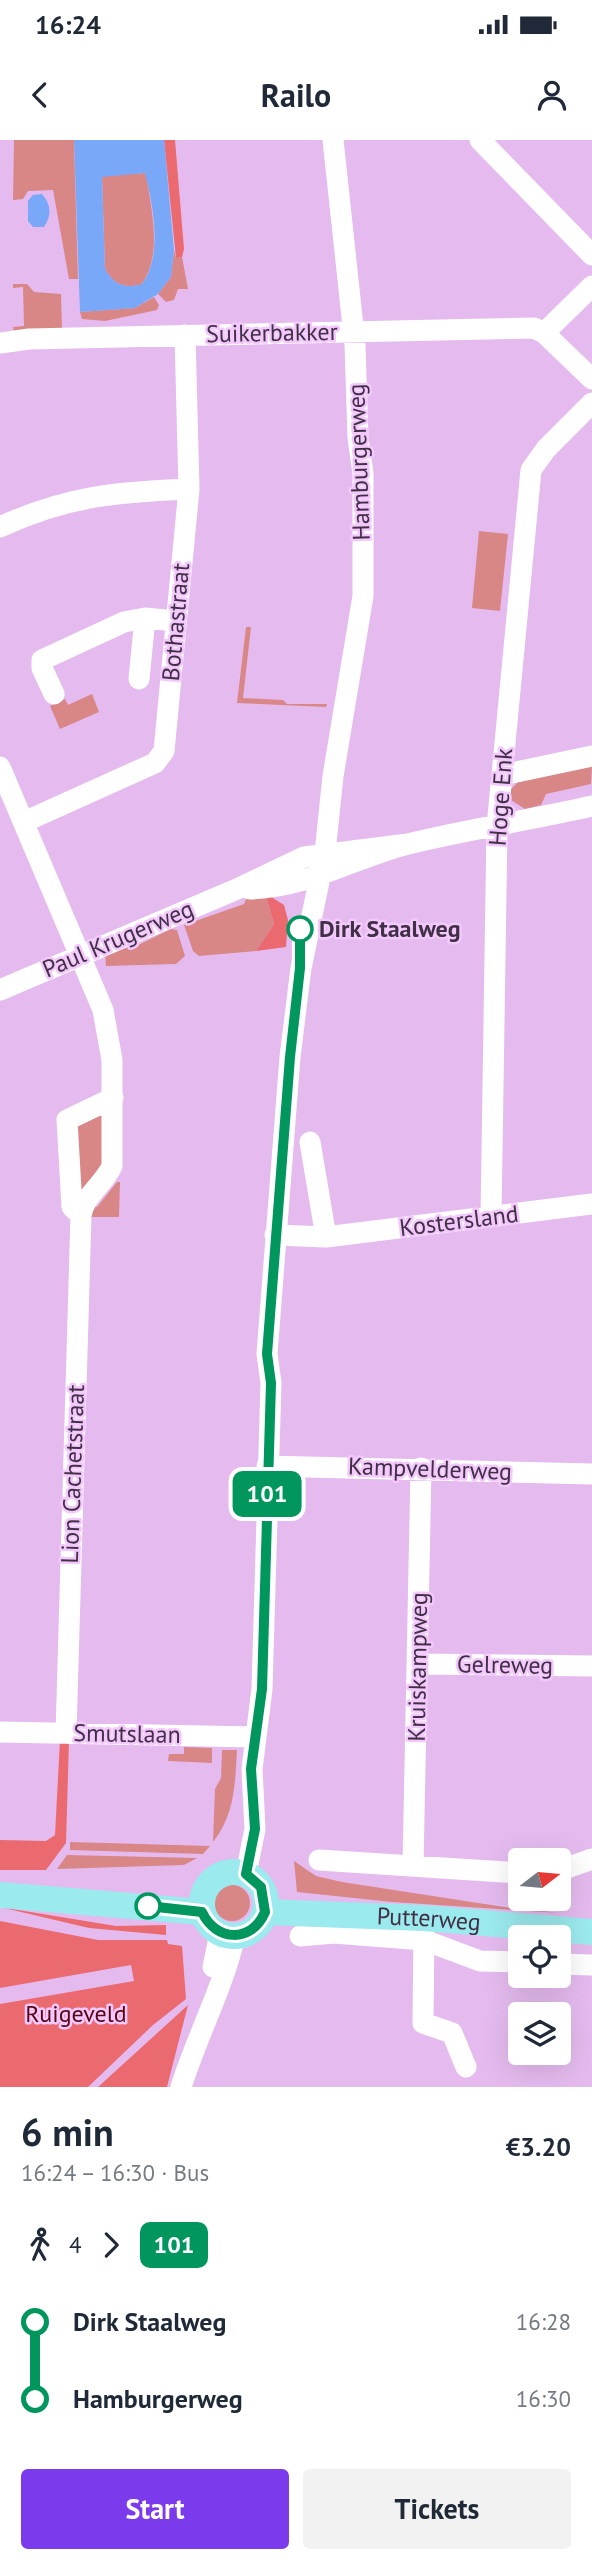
<!DOCTYPE html>
<html lang="en">
<head>
<meta charset="utf-8">
<style>
  body { margin:0; font-family:"PT Sans",sans-serif; background:#f2f2f3; color:#1f2937; height:100vh; display:flex; flex-direction:column; font-size:26px; white-space:nowrap }
  * { box-sizing:border-box; margin:0 }
  p { font-size:23px; color:#747a83 }
  .icon { flex:none; width:38px; height:38px; fill:none; stroke:currentColor; stroke-width:2; stroke-linecap:round; stroke-linejoin:round }
  .map { position:relative; height:1947px; overflow:hidden }
  .sheet { display:flex; flex-direction:column; background:#fff; flex:1 }
  .sheet>* { flex:none }
  .badge { padding:0 14px; border-radius:10px; font-size:24px; line-height:46px }
  .needle { width:46px; rotate:74deg }
  .controls { position:absolute; left:508px; top:1708px; display:grid; gap:14px }
  .controls a { display:grid; place-items:center; width:63px; height:63px; border-radius:7px; background:#fff; box-shadow:0 7px 28px #0002; font-size:35px }
  .map>.badge { position:absolute; translate:-50% -50%; box-shadow:0 0 0 4px #fff }
  .legs { display:flex; align-items:center; gap:10px; height:77px; padding:0 21px; font-size:23px }
  .legs p { margin-inline-start:auto }
  .head { display:flex; align-items:center; justify-content:space-between; height:119px; padding:0 21px }
  h1 { font-size:38px; font-weight:800; line-height:52px }
  .cta { display:flex; gap:14px; margin-top:auto; padding:14px 21px }
  .cta a { flex:1; height:80px; border-radius:7px; background:#7c3aed; color:#fff; font-size:28px; font-weight:800; line-height:80px; text-align:center }
  .cta a+a { background:#f2f2f3; color:#1f2937 }
  ul { padding:0 21px; list-style:none }
  li { display:flex; align-items:center; gap:24px; height:77px; font-size:26px }
  li i { display:grid; place-items:center; width:10px; height:100%; margin:0 9px; background:currentColor }
  li i::after { content:''; width:18px; height:18px; margin:-9px; border:5px solid; border-radius:50%; background:#fff }
  li p { margin-inline-start:auto }
  li:first-child i { background:linear-gradient(#0000 50%,currentColor 0) }
  li:last-child i { background:linear-gradient(currentColor 50%,#0000 0) }
  .status { display:flex; justify-content:space-between; align-items:center; height:49px; padding:0 35px; background:#fff; direction:ltr }
  .status svg { height:19px; fill:currentColor }
  header { display:flex; justify-content:space-between; align-items:center; height:91px; padding:0 21px; background:#fff; font-size:32px; font-weight:800 }
  .map>svg:first-child { display:block }
  .green { fill:#d98686 }
  .forest { fill:#ea6a6f }
  .water { fill:#78a8f7; fill-rule:evenodd }
  .lines { fill:none; stroke-linecap:round; stroke-linejoin:round }
  .minor { stroke:#fff; stroke-width:21 }
  .major { stroke:#9beaee; stroke-width:26 }
  .line-1-casing { stroke:#fff; stroke-width:16 }
  .line-1 { stroke:#00965e; stroke-width:10 }
  .stop-1-dot { fill:#fff; stroke:#00965e; stroke-width:3.5 }
  .labels { text-anchor:middle; stroke-width:5; stroke-linejoin:round; paint-order:stroke }
  .street-label { font-size:24px; fill:#413045; stroke:#f3c8fc }
  .stop-label { font-size:24px; font-weight:bold; fill:#413045; stroke:#f3c8fc; text-anchor:start }
  .park-label { font-size:24px; fill:#580413; stroke:#f3c8fc }
</style>
</head>
<body>
<div class="status"><b>16:24</b><svg viewBox="0 0 49 12"><path d="M0 12V9h3v3zM5 12V6h3v6zM10 12V3h3v9zM15 12V0h3v12zM26 1h20v11H26zM47 4h2v5h-2z"/></svg></div>
<header><svg class="icon" aria-label="back" viewBox="0 0 24 24"><path d="M15 5l-7 7 7 7"/></svg>Railo<svg class="icon" aria-label="person" viewBox="0 0 24 24"><circle cx="12" cy="8" r="4"/><path d="M4 21q1-7 8-7t8 7"/></svg></header>
<div class="map">
<svg width="592" height="1947" viewBox="0 0 592 1947">
  <rect width="100%" height="100%" fill="#e5bbef"/>
  <!-- green -->
  <path class="green" d="M 14,0 L 74,0 L 78,139 L 69,139 L 53,50 L 28,51 L 23,59 L 13,60 Z
    M 146,33 C 151,69 163,113 142,144 C 125,149 114,145 105,129 L 102,36 Z
    M 174,110 L 176,118 L 182,117 L 188,149 L 178,149 L 174,160 L 166,162 L 158,154 L 171,137 Z
    M 13,144 L 27,144 L 34,152 L 61,154 L 62,189 L 14,191 L 13,187 L 24,186 L 23,147 L 13,148 Z
    M 154,157 L 159,165 L 157,170 L 105,181 L 82,179 L 80,172 L 135,168 Z
    M 479,391 L 508,394 L 500,471 L 472,468 Z
    M 246,487 L 251,487 L 243,558 L 283,560 L 287,564 L 327,564 L 326,567 L 237,563 Z
    M 92,554 L 99,572 L 60,589 L 50,566 L 65,559 L 68,565 Z
    M 592,626 L 591,644 L 546,654 L 541,665 L 525,669 L 511,660 L 511,649 L 518,642 Z
    M 265,753 L 274,784 L 256,811 L 199,816 L 193,811 L 184,785 L 244,764 L 247,757 Z
    M 171,789 L 177,790 L 185,816 L 176,824 L 106,826 L 105,813 L 124,803 L 132,808 Z
    M 107,967 L 104,1031 L 77,1060 L 76,981 Z
    M 117,1042 L 120,1042 L 119,1077 L 91,1077 L 91,1067 L 97,1067 Z
    M 184,1607 L 212,1608 L 212,1623 L 168,1621 L 169,1614 L 184,1614 Z
    M 222,1610 L 237,1610 C 235,1644 235,1674 213,1702 L 215,1649 L 221,1638 Z
    M 70,1702 L 210,1706 L 203,1714 L 70,1710 Z
    M 67,1715 L 197,1718 L 184,1725 L 57,1729 Z
    M 294,1721 L 316,1736 L 342,1742 L 504,1767 L 560,1773 L 392,1762 L 297,1752 Z
    M214 1763a18 18 0 1 1 36 0a18 18 0 1 1-36 0Z"/>
  <!-- forest -->
  <path class="forest" d="M 164,0 L 175,0 L 184,109 L 182,117 L 176,118 Z
    M 265,753 L 284,765 L 288,780 L 286,807 L 256,811 L 274,784 Z
    M 60,1600 L 69,1601 L 66,1703 L 46,1730 L 0,1730 L 0,1700 L 46,1701 L 55,1695 Z
    M 0,1767 L 116,1786 L 166,1785 L 166,1795 L 89,1788 Z
    M 0,1781 L 98,1800 L 167,1800 L 168,1804 L 182,1806 L 186,1859 L 153,1885 L 88,1947 L 0,1947 L 0,1864 L 134,1841 L 131,1825 L 0,1848 Z
    M 188,1865 L 167,1947 L 98,1947 Z"/>
  <!-- water -->
  <path class="water" d="M 74,0 L 164,0 L 174,110 L 171,137 L 158,154 L 135,168 L 80,172 ZM 145,33 C 153,65 163,116 142,144 C 125,149 114,145 105,129 L 102,37 Z
    M 42,54 C 51,64 52,76 44,87 L 33,87 L 28,81 L 28,61 L 33,55 Z"/>
  <g class="lines">
    <!-- minor -->
    <path class="minor" d="M 480,0 L 592,115
      M 544,193 L 592,146
      M 0,203 L 29,199 L 534,188 L 544,193 L 592,239
      M 0,387 C 67,356 116,352 189,349
      M 139,539 L 145,478
      M 54,554 L 42,528 L 42,520 L 124,482 L 145,478 L 176,481
      M 0,627 L 103,870 L 112,920 L 112,1026 C 104,1044 84,1056 81,1075 L 66,1593
      M 502,635 L 592,616
      M 24,682 L 155,623 L 164,611 L 189,349 L 185,195
      M 250,749 C 309,747 353,718 408,704 C 469,689 531,680 592,666
      M 0,850 L 237,749 L 304,717 L 408,704
      M 310,1002 L 326,1097
      M 81,1075 L 72,1067 L 67,980 L 113,958
      M 491,1077 L 497,687 L 531,330 L 546,309 L 592,263
      M 275,1095 L 326,1097 L 592,1064
      M 267,1326 L 592,1334
      M 418,1524 L 592,1526
      M 0,1592 L 255,1597
      M 319,1720 L 520,1733
      M 413,1726 L 421,1328
      M 558,1731 L 592,1719
      M 246,1734 L 255,1689 L 252,1629 L 262,1549 L 271,1243 L 267,1214 L 290,917 L 301,828 L 325,713 L 333,636 L 363,456 L 363,333 L 358,298 L 355,205 L 333,0
      M 424,1788 L 423,1883 L 452,1893 L 466,1927
      M 300,1796 L 334,1793 L 424,1800 L 480,1821 L 520,1822
      M 558,1824 L 592,1825
      M 213,1827 L 220,1793
      M 181,1947 C 197,1896 223,1848 235,1796"/>
    <!-- major -->
    <g class="major">
      <circle cx="234" cy="1764" r="32"/>
      <path d="M 0,1755 L 202,1772"/>
      <path id="s1" d="M 265,1772 L 424,1778 L 592,1792"/>
    </g>
  </g>
  <g class="lines">
    <defs>
      <path id="line-1" d="M 148,1766 L 202,1772 C 216,1802 252,1803 265,1772 L 261,1747 L 246,1734 L 255,1689 L 251,1629 L 262,1549 L 271,1243 L 267,1214 L 290,917 L 300,828 L 300,789"/>
    </defs>
    <!-- line-1 casing -->
    <use href="#line-1" class="line-1-casing"/>
    <!-- line-1 -->
    <use href="#line-1" class="line-1"/>
  </g>
  <!-- markers -->
  <g class="stop-1-dot">
    <circle cx="300" cy="789" r="12"/>
    <circle cx="148" cy="1766" r="12"/>
  </g>
  <g class="labels">
    <!-- street labels -->
    <g class="street-label">
      <text transform="translate(272 193) rotate(-1)" y="8">Suikerbakker</text>
      <text transform="translate(359 322) rotate(-92)" y="8">Hamburgerweg</text>
      <text transform="translate(176 482) rotate(-85)" y="8">Bothastraat</text>
      <text transform="translate(501 657) rotate(-86)" y="8">Hoge Enk</text>
      <text transform="translate(118 799) rotate(-23)" y="8">Paul Krugerweg</text>
      <text transform="translate(459 1081) rotate(-7)" y="8">Kostersland</text>
      <text transform="translate(430 1329) rotate(2)" y="8">Kampvelderweg</text>
      <text transform="translate(73 1334) rotate(-88)" y="8">Lion Cachetstraat</text>
      <text transform="translate(505 1525) rotate(1)" y="8">Gelreweg</text>
      <text transform="translate(418 1527) rotate(-89)" y="8">Kruiskampweg</text>
      <text transform="translate(127 1594) rotate(1)" y="8">Smutslaan</text>
      <text dy="8" stroke="none"><textPath href="#s1" startOffset="164">Putterweg</textPath></text>
    </g>
    <!-- stop labels -->
    <g class="stop-label">
      <text x="319" y="797">Dirk Staalweg</text>
    </g>
    <!-- park labels -->
    <g class="park-label">
      <text x="76" y="1882">Ruigeveld</text>
    </g>
  </g>
</svg>
<div class="controls">
<a><svg class="needle" viewBox="-14 -14 28 28"><path d="M0-13l5 13h-10z" fill="#e53935"/><path d="M0 13l5-13h-10z" fill="#747a83"/></svg></a>
<a><svg class="icon" aria-label="locate" viewBox="0 0 24 24"><circle cx="12" cy="12" r="6"/><path d="M12 2v4M12 18v4M2 12h4M18 12h4"/></svg></a>
<a><svg class="icon" aria-label="layers" viewBox="0 0 24 24"><path d="M12 4l9 5-9 5-9-5zM3 14l9 5 9-5"/></svg></a>
</div>
<b class="badge" style="left:267px;top:1354px;background:#00965e;color:#fff">101</b>
</div>
<section class="sheet">
<div class="head"><div><h1>6 min</h1><p>16:24 – 16:30 · Bus</p></div><b>€3.20</b></div>
<div class="legs"><svg class="icon" aria-label="walk" viewBox="0 0 24 24"><circle cx="13" cy="4" r="2"/><path d="M13 8l-2 6 4 7M11 14l-3 7M7 12l3-4h3l4 4"/></svg>4<svg class="icon" aria-label="forward" viewBox="0 0 24 24"><path d="M9 5l7 7-7 7"/></svg><b class="badge" style="background:#00965e;color:#fff">101</b></div>
<ul>
<li><i style="color:#00965e"></i><b>Dirk Staalweg</b><p>16:28</p></li>
<li><i style="color:#00965e"></i><b>Hamburgerweg</b><p>16:30</p></li>
</ul>
<div class="cta"><a>Start</a><a>Tickets</a></div>
</section>
</body>
</html>
